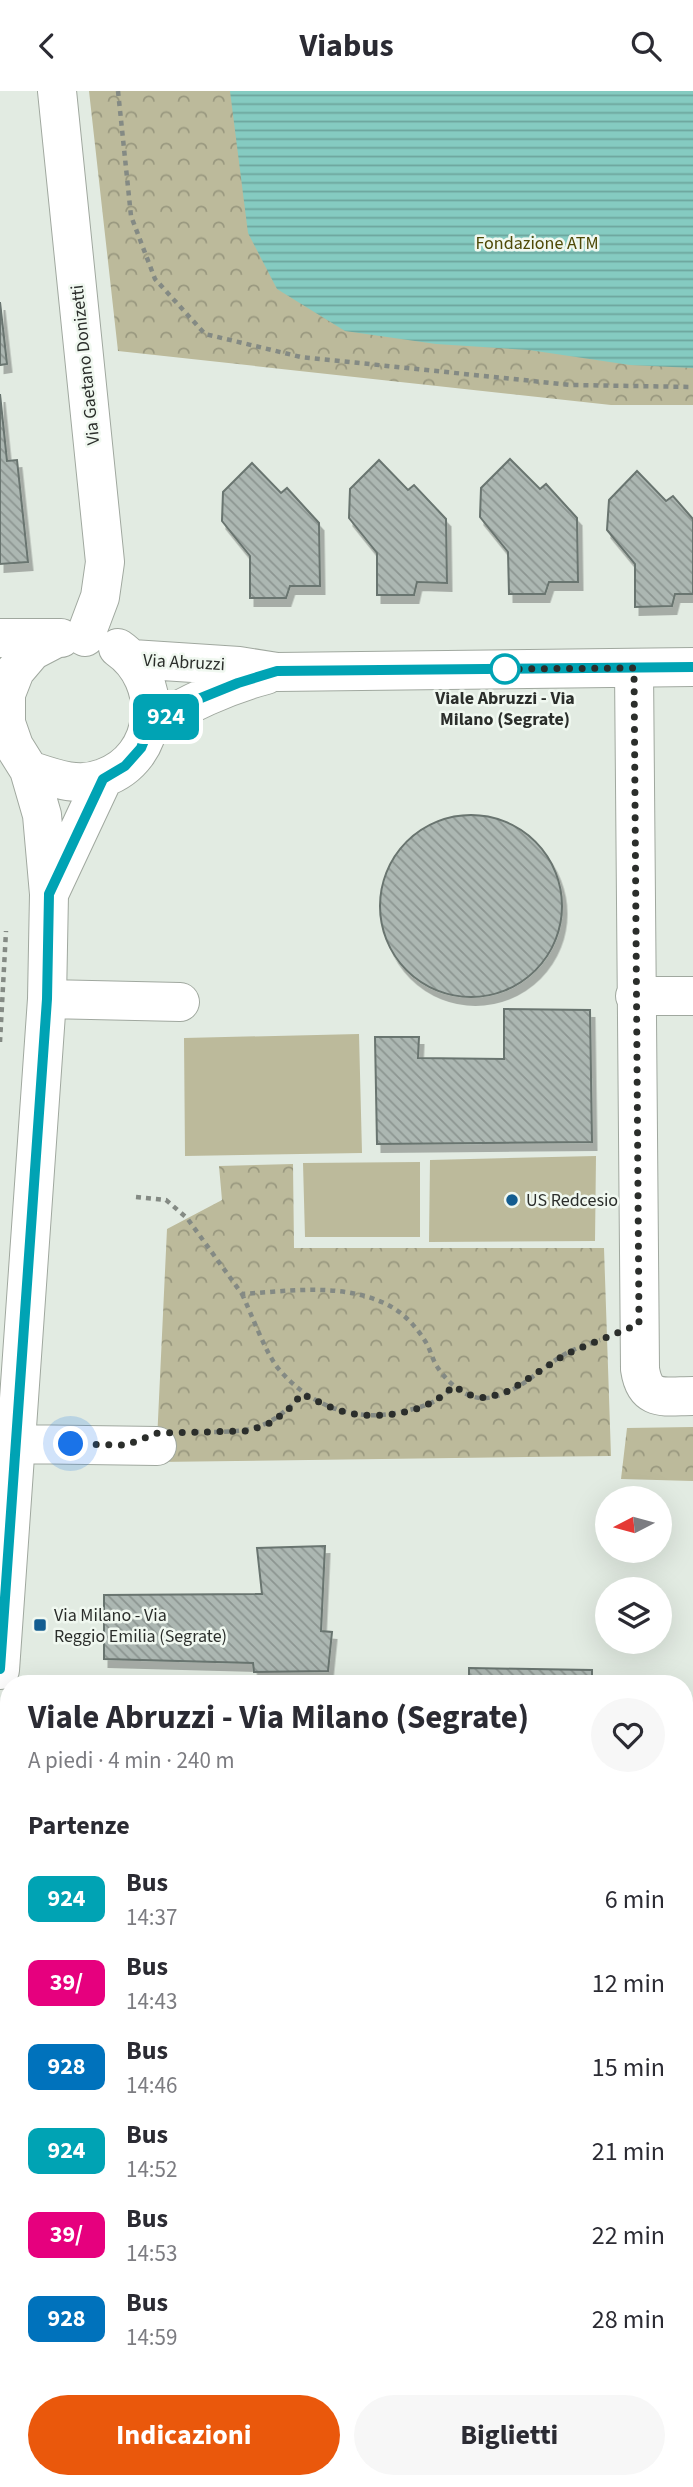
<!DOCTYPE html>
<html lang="it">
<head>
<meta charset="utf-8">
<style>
  body { margin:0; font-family:"Source Sans 3",sans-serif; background:#f7f7f7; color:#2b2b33; height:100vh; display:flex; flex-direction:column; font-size:26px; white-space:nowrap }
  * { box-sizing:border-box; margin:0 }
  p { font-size:23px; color:#7c7c81 }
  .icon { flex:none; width:38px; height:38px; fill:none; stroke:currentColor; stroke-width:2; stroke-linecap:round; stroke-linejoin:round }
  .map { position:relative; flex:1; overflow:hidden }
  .side { position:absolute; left:0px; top:1584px; width:693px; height:814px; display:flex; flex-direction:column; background:#fff; border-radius:28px 28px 0 0; box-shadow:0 7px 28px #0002 }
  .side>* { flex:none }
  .badge { padding:0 14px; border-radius:10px; font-size:24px; line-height:46px }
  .needle { width:46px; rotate:264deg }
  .controls { position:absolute; left:595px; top:1395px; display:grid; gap:14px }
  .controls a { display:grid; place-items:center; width:77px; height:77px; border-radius:50%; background:#fff; box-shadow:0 7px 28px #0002; font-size:35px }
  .you { position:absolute; width:35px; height:35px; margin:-18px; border:5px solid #fff; border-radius:50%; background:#1a73e8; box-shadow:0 0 0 10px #1a73e833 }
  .map>.badge { position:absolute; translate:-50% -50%; box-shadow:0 0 0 4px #fff }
  h2 { padding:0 28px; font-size:26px; line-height:63px }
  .round { display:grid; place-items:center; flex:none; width:74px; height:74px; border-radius:37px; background:#f7f7f7 }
  .head { display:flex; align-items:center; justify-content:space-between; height:119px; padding:0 28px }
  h1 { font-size:33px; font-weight:700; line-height:52px }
  .action { display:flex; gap:14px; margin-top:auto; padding:14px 28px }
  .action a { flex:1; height:80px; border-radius:42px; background:#ea580c; color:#fff; font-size:28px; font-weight:700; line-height:80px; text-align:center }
  .action a+a { background:#f7f7f7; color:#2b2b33 }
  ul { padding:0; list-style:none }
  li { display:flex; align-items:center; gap:21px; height:84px; padding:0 28px }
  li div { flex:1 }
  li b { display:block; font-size:26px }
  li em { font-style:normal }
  li .badge { min-width:77px; font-weight:700; text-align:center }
  header { display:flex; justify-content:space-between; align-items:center; height:91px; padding:0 28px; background:#fff; font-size:32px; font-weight:700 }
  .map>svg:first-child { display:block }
  .forest { fill:url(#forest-firs) }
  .park { fill:url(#park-crowns) }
  .garden { fill:url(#garden-furrows) }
  .pitch { fill:#bcba9b }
  .water { fill:url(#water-rules) }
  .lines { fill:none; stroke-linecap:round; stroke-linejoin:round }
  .stream { stroke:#85cbc1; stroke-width:12 }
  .building { fill:url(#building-back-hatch); stroke:#69746f; stroke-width:2; filter:url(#shadow) }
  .minor-casing { stroke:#a0a89f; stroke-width:40 }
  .path { stroke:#848a84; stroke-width:4.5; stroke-dasharray:5 5; stroke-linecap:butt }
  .minor { stroke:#fff; stroke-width:38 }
  .line-casing { stroke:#fff; stroke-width:16 }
  .line { stroke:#00a3b4; stroke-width:10 }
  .walk { stroke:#2b2e2b; stroke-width:7; stroke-dasharray:0 12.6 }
  .stop-dot { fill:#fff; stroke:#00a3b4; stroke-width:3.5 }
  .poi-dot { fill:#135d90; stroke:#f0f8f0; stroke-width:2.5 }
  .labels { text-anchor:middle; stroke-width:5; stroke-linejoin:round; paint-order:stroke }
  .park-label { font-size:18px; fill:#4e4906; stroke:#f0f8f0 }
  .street-label { font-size:18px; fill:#2b2e2b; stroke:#f0f8f0 }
  .stop-label { font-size:18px; font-weight:bold; fill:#2b2e2b; stroke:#f0f8f0 }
  .poi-label { font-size:18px; fill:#2b2e2b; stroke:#f0f8f0; text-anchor:start }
</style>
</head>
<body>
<header><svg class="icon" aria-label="back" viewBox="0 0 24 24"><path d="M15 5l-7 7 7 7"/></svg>Viabus<svg class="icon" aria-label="search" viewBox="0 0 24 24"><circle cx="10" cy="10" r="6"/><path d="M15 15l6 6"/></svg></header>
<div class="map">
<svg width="693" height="2396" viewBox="0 0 693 2396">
  <defs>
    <pattern id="forest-firs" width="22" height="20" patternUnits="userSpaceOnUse" patternTransform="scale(1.75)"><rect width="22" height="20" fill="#bcba9b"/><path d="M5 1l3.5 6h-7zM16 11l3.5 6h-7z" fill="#99987f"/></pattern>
    <pattern id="park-crowns" width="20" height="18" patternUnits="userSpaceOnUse" patternTransform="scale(1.75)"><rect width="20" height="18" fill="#bcba9b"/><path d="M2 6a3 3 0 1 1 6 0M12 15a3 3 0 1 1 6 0" fill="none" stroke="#99987f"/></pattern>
    <pattern id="garden-furrows" width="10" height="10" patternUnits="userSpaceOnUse" patternTransform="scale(1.75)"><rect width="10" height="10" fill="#bcba9b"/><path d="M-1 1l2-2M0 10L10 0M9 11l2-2" fill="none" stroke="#99987f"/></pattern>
    <pattern id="water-rules" width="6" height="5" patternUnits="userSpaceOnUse" patternTransform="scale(1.75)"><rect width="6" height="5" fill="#85cbc1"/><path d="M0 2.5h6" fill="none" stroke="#6da59d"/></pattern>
    <pattern id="building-back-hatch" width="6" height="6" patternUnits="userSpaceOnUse" patternTransform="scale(1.75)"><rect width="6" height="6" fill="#acb7b2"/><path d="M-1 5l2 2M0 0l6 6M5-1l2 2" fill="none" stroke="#8c9591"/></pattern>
    <filter id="shadow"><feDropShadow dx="4.5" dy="8" stdDeviation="0" flood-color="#0004"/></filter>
  </defs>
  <rect width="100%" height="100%" fill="#e2ebe2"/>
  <!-- forest -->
  <path class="forest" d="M 693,2377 L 693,2396 L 648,2396 L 666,2389 L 684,2389 L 684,2381 Z"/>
  <!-- park -->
  <path class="park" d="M 89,0 L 693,0 L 693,314 L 611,314 L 118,260 Z
    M 293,1073 L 294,1157 L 604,1157 L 611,1365 L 156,1371 L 167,1138 L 222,1109 L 219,1075 Z
    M 693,1336 L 693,1390 L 621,1388 L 627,1337 Z"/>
  <!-- garden -->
  <path class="garden" d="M 693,1832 L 693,2311 L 684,2315 L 684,1899 Z
    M 208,2389 L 510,2389 L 493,2396 L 207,2396 Z"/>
  <!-- pitch -->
  <path class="pitch" d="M 359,943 L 362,1062 L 185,1065 L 184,947 Z
    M 596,1065 L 595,1150 L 429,1151 L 430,1069 Z
    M 420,1071 L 420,1146 L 305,1146 L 303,1072 Z"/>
  <!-- water -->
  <path class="water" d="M 230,0 L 693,0 L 693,277 L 630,274 L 529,259 L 436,253 L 345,240 L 277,198 L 248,142 Z"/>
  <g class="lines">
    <!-- stream -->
    <path class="stream" d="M 684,2365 L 693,2361
      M 615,2396 L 631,2389"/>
  </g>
  <!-- building -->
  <path class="building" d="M 0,211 L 7,273 L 0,274 Z
    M 0,303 L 7,370 L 17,369 L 28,471 L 0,473 Z
    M 510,368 L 540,398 L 546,393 L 577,427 L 578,491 L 549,491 L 545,503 L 509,503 L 508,461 L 480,426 L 481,397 Z
    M 379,369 L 408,399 L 414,394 L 446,428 L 447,492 L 417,491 L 414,504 L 377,504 L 377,462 L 349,427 L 350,398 Z
    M 252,372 L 281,402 L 287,397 L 319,432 L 320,495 L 290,495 L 286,507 L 250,507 L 250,465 L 222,430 L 223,401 Z
    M 637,380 L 666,410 L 673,405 L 693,428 L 693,503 L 675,503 L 672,515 L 635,516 L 635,473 L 607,439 L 609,409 Z
    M380 815a91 91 0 1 1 182 0a91 91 0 1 1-182 0Z
    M 504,918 L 590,919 L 592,1051 L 377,1053 L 375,946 L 419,946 L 418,967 L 504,968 Z
    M 325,1455 L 321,1540 L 332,1541 L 328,1580 L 254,1581 L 253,1572 L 104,1568 L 104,1504 L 262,1503 L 257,1457 Z
    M 469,1577 L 592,1579 L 592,1592 L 469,1592 Z"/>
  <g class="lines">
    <defs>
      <path id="minor" d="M 57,0 L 105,471 L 100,506 L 85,546
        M 0,547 L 61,547
        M 132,568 L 239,575 L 277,581 L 693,576
        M 634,577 L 640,1278 C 645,1312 665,1305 693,1305
        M 150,635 C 188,613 224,595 266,584
        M 29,679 C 53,687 78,697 103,687 C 160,667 166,590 118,557
        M 50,801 L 103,688
        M 635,905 L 693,905
        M 47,908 L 180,911
        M 16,1353 L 157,1355
        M 0,1579 L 47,908 L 49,803 L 42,724 L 29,679 L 14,655 L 6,632 L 6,603 L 15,580 L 32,560 L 55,548"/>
    </defs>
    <!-- minor casing -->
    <use href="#minor" class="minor-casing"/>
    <!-- path -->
    <path class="path" d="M 118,0 L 131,125 L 155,188 L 205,243 L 301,266 L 571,294 L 693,296
      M 0,951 L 6,840
      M 136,1106 L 166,1109 L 187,1127 L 242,1203 C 290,1200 345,1191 390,1215 C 405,1223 418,1238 427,1253 C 431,1261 433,1270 438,1277 C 448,1292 467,1309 486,1307 C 516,1305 540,1277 565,1263 C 576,1257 588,1253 600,1249
      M 242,1203 C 252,1224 264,1258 277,1276 C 306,1312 350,1331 396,1322 C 419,1317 438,1313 453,1295
      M 194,1341 C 244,1341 267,1343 302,1303"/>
    <!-- minor -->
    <use href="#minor" class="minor"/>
  </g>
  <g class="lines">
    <defs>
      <path id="line" d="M 0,1578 L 47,908 L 49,803 L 103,688 L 125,675 L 141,657 L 150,635 L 196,609 L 238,592 L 277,580 L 693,576"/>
    </defs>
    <!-- line casing -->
    <use href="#line" class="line-casing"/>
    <!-- line -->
    <use href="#line" class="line"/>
    <!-- walk -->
    <path class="walk" d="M 71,1353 L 126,1354 L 158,1342 L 248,1340 L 270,1332 L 287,1320 L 302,1303 C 321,1312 342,1323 363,1324 C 394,1326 432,1319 453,1295 L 470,1304 L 486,1307 L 509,1300 L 566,1263 L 639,1233 L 634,577 L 503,578 L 505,578"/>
  </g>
  <!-- markers -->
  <circle class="stop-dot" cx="505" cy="578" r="14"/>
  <g class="poi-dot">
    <circle cx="512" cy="1109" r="7"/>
    <rect x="33" y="1527" width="14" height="14" rx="3.5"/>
  </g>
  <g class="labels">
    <!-- park labels -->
    <g class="park-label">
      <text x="537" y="158">Fondazione ATM</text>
    </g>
    <!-- street labels -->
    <g class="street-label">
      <text transform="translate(85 274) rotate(-96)" y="6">Via Gaetano Donizetti</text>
      <text transform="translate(184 571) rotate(3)" y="6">Via Abruzzi</text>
    </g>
    <!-- stop labels -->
    <g class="stop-label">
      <text x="505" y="613">Viale Abruzzi - Via<tspan x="505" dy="21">Milano (Segrate)</tspan></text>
    </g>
    <!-- poi labels -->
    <g class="poi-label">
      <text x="526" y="1115">US Redcesio</text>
      <text x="54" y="1530">Via Milano - Via<tspan x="54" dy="21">Reggio Emilia (Segrate)</tspan></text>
    </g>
  </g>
</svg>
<div class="controls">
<a><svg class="needle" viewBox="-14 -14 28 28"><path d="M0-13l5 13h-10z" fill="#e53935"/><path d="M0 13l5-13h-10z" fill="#7c7c81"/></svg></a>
<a><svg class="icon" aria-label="layers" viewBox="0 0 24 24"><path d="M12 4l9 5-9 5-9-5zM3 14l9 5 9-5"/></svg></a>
</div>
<div class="you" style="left:71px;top:1353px"></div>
<b class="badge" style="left:166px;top:626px;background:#00a3b4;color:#fff">924</b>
<section class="side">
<div class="head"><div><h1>Viale Abruzzi - Via Milano (Segrate)</h1><p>A piedi · 4 min · 240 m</p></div><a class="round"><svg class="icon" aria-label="heart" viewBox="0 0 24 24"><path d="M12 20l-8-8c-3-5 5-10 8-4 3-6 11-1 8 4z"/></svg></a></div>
<h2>Partenze</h2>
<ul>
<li><span class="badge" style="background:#00a3b4;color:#fff">924</span><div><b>Bus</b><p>14:37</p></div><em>6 min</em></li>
<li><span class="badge" style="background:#e6007e;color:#fff">39/</span><div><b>Bus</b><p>14:43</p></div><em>12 min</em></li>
<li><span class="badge" style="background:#0072bc;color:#fff">928</span><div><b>Bus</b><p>14:46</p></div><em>15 min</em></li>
<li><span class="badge" style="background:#00a3b4;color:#fff">924</span><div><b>Bus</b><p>14:52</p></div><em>21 min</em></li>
<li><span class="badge" style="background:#e6007e;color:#fff">39/</span><div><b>Bus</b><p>14:53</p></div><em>22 min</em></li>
<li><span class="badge" style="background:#0072bc;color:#fff">928</span><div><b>Bus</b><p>14:59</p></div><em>28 min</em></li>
</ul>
<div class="action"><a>Indicazioni</a><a>Biglietti</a></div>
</section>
</div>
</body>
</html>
